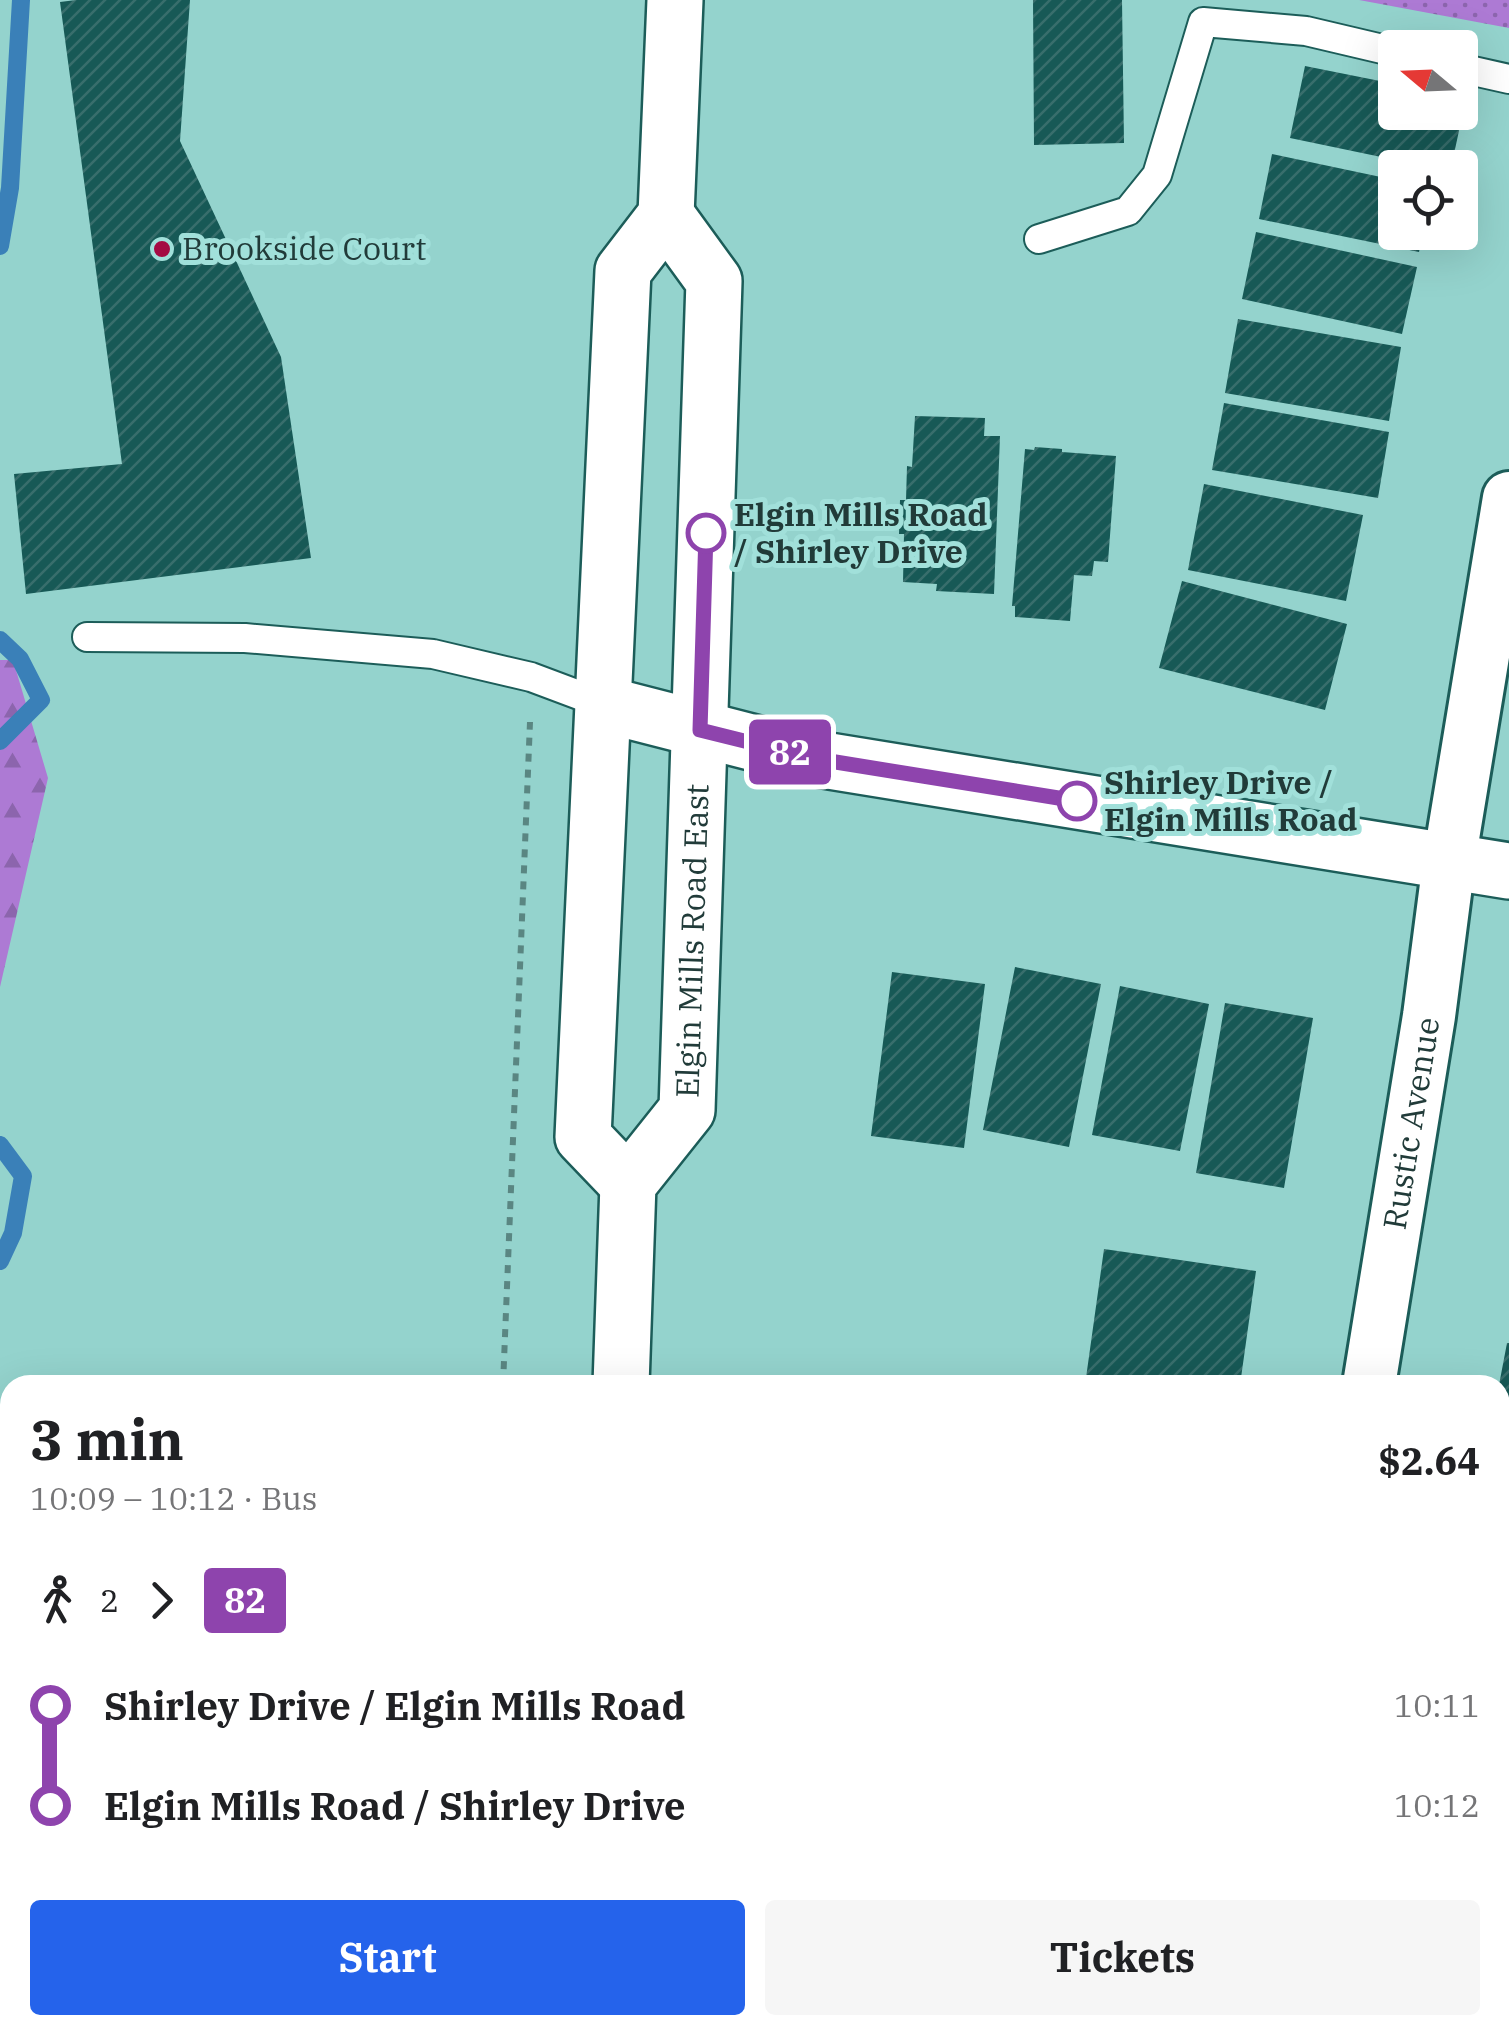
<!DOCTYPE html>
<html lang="en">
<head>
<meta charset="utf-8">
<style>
  body { margin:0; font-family:"IBM Plex Serif",serif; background:#f6f6f6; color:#202124; height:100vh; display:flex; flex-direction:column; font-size:38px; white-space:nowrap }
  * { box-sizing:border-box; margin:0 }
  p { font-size:32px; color:#757577 }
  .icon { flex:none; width:55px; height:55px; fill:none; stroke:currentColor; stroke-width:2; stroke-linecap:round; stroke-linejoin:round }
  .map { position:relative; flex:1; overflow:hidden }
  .drawer { position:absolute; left:0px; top:1375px; width:1510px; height:660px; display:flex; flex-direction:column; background:#fff; border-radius:30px 30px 0 0; box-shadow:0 10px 40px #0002 }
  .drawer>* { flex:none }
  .badge { padding:0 20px; border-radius:8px; font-size:35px; line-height:65px }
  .needle { width:65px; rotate:289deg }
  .fabs { position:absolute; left:1378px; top:30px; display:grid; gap:20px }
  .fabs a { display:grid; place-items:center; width:100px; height:100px; border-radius:10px; background:#fff; box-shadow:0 10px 40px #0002; font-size:50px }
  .map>.badge { position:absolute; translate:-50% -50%; box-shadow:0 0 0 5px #fff }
  .legs { display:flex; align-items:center; gap:15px; height:110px; padding:0 30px; font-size:32px }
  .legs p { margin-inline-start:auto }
  .headline { display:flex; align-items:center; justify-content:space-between; height:170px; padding:0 30px }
  h1 { font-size:55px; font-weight:800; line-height:75px }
  .primary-button { display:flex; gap:20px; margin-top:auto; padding:20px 30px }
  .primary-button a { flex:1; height:115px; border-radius:10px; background:#2563eb; color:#fff; font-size:40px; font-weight:800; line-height:115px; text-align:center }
  .primary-button a+a { background:#f6f6f6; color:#202124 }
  ul { padding:0 30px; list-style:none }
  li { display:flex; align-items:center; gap:35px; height:100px; font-size:38px }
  li i { display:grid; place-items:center; width:15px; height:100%; margin:0 12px; background:currentColor }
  li i::after { content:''; width:25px; height:25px; margin:-12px; border:8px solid; border-radius:50%; background:#fff }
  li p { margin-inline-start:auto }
  li:first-child i { background:linear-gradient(#0000 50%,currentColor 0) }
  li:last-child i { background:linear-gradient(currentColor 50%,#0000 0) }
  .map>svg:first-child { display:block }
  .forest { fill:url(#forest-firs) }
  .park { fill:url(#park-dots) }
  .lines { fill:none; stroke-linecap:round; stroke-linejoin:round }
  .stream { stroke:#3a80b8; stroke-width:18 }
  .building { fill:url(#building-hatch) }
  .service-casing { stroke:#1c5d59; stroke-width:32 }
  .minor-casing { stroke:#1c5d59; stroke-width:58 }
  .tertiary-casing { stroke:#1c5d59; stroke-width:60 }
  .secondary-casing { stroke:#1c5d59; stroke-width:60 }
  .path { stroke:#5a8682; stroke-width:6; stroke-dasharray:8 8; stroke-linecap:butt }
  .service { stroke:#fff; stroke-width:28 }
  .minor { stroke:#fff; stroke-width:52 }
  .tertiary { stroke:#fff; stroke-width:55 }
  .secondary { stroke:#fff; stroke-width:55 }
  .line-1-casing { stroke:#fff; stroke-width:22 }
  .line-1 { stroke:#8e44ad; stroke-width:15 }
  .poi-dot { fill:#a40b43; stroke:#a1e0da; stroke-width:4 }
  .stop-1-dot { fill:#fff; stroke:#8e44ad; stroke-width:5 }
  .labels { text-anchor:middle; stroke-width:10; stroke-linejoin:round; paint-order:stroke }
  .poi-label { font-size:32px; fill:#213b39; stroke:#a1e0da; text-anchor:start }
  .stop-label { font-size:32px; font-weight:bold; fill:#213b39; stroke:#a1e0da; text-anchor:start }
  .street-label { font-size:32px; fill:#213b39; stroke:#a1e0da }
</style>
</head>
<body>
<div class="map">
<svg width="1509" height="2035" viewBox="0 0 1509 2035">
  <defs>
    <pattern id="forest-firs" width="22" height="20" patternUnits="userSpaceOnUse" patternTransform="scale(2.5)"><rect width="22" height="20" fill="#ad7ad4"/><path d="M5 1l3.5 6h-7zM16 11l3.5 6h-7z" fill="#8c65ad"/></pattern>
    <pattern id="park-dots" width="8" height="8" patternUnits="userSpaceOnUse" patternTransform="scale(2.5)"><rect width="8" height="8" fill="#ad7ad4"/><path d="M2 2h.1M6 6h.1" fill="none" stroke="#8c65ad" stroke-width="1.8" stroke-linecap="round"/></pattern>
    <pattern id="building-hatch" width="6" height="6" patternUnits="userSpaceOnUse" patternTransform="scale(2.5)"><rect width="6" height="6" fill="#175956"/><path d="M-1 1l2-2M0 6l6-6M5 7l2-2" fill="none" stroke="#386e6c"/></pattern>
  </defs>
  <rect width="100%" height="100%" fill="#94d3cd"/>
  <!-- forest -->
  <path class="forest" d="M 0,660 L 13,660 L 48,778 L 0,987 Z
    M 0,1436 L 10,1442 L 10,1781 L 0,1785 Z"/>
  <!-- park -->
  <path class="park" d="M 1359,0 L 1509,0 L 1509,28 Z"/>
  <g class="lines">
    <!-- stream -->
    <path class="stream" d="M 0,246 L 10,188 L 21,0
      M 0,640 L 20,659 L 41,700 L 0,741
      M 0,1145 L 23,1176 L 13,1233 L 0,1261"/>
  </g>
  <!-- building -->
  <path class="building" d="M 76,0 L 190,0 L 180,141 L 281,357 L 311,558 L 26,594 L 14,474 L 122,464 L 60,2 Z
    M 1033,0 L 1122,0 L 1124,143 L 1034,145 Z
    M 1305,66 L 1395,84 L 1395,112 L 1460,112 L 1460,97 L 1466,98 L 1451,168 L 1434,168 L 1290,138 Z
    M 1272,154 L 1395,180 L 1395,232 L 1423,232 L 1419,252 L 1259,219 Z
    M 1256,232 L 1417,267 L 1402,334 L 1242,299 Z
    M 1238,319 L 1401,347 L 1389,421 L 1225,393 Z
    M 1224,403 L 1389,432 L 1378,498 L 1212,470 Z
    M 915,416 L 985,418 L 984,436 L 1000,436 L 994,594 L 936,591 L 937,584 L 903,582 L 904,534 L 899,534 L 900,500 L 906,500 L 907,466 L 912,467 Z
    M 1035,447 L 1062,449 L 1062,452 L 1116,456 L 1108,562 L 1094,561 L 1092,576 L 1074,575 L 1070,621 L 1015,617 L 1015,606 L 1012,606 L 1025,449 L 1034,450 Z
    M 1204,484 L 1363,515 L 1346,601 L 1188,570 Z
    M 1182,581 L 1347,624 L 1325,710 L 1159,668 Z
    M 1015,967 L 1101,984 L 1069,1147 L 983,1130 Z
    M 892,972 L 985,984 L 964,1148 L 871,1136 Z
    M 1120,986 L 1209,1004 L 1180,1151 L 1092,1135 Z
    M 1225,1003 L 1313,1018 L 1284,1188 L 1196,1173 Z
    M 1104,1249 L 1256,1271 L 1240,1385 L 1085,1385 Z
    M 1507,1343 L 1509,1343 L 1509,1690 L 1500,1689 L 1499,1385 Z
    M 1500,1916 L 1509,1917 L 1509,2035 L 1244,2035 L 1245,2025 L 1500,2025 Z
    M 1167,2025 L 1223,2025 L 1222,2035 L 1167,2027 Z"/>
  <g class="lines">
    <defs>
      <path id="service" d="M 1460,68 L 1509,79
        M 1039,239 L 1128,211 L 1157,175 L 1203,22 L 1306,31 L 1395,52
        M 87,637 L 245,638 L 433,654 L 531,677 L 603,704"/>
      <g id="minor">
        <path id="s1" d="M 1369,1385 L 1429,1016 L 1449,862 L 1509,498"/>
        <path d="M 1500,1782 L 1509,1784"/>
      </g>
      <path id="tertiary" d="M 603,704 L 817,759 L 1509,871"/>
      <g id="secondary">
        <path d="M 628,1184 L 583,1137 L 623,271 L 666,215 L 675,0"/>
        <path id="s2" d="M 621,1385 L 628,1184 L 687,1110 L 714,281 L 666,215"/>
        <path d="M 595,2035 L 596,2025"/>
      </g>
    </defs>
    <!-- service casing -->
    <use href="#service" class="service-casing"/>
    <!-- minor casing -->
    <use href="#minor" class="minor-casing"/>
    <!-- tertiary casing -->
    <use href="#tertiary" class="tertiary-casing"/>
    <!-- secondary casing -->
    <use href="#secondary" class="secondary-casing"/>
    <!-- path -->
    <path class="path" d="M 503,1385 L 530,722
      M 475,2035 L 475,2025"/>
    <!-- service -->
    <use href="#service" class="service"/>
    <!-- minor -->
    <use href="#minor" class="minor"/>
    <!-- tertiary -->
    <use href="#tertiary" class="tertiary"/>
    <!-- secondary -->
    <use href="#secondary" class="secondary"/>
  </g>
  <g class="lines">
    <defs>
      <path id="line-1" d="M 706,533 L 700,730 L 817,759 L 1077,801"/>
    </defs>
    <!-- line-1 casing -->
    <use href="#line-1" class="line-1-casing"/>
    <!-- line-1 -->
    <use href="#line-1" class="line-1"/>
  </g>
  <!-- markers -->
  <circle class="poi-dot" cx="162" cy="249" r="10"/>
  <g class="stop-1-dot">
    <circle cx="706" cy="533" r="18"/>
    <circle cx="1077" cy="801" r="18"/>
  </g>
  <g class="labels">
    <!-- poi labels -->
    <g class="poi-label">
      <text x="182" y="260">Brookside Court</text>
    </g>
    <!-- stop labels -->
    <g class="stop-label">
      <text x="734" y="526">Elgin Mills Road<tspan x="734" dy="37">/ Shirley Drive</tspan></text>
      <text x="1104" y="794">Shirley Drive /<tspan x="1104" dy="37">Elgin Mills Road</tspan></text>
    </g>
    <!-- street labels -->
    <g class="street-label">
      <text dy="11" stroke="none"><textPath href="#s2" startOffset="465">Elgin Mills Road East</textPath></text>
      <text dy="11" stroke="none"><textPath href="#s1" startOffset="265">Rustic Avenue</textPath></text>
    </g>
  </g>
</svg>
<div class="fabs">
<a><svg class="needle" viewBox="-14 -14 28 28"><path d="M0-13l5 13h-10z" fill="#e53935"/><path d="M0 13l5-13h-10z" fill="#757577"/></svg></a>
<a><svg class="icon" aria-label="locate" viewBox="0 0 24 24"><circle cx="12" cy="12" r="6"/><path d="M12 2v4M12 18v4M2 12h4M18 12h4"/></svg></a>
</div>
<b class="badge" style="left:790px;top:752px;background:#8e44ad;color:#fff">82</b>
<section class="drawer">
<div class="headline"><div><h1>3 min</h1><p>10:09 – 10:12 · Bus</p></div><b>$2.64</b></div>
<div class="legs"><svg class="icon" aria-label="walk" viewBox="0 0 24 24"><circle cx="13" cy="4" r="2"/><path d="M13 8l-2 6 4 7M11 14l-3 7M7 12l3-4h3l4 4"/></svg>2<svg class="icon" aria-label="forward" viewBox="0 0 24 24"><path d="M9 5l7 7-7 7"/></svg><b class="badge" style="background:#8e44ad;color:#fff">82</b></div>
<ul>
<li><i style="color:#8e44ad"></i><b>Shirley Drive / Elgin Mills Road</b><p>10:11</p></li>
<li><i style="color:#8e44ad"></i><b>Elgin Mills Road / Shirley Drive</b><p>10:12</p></li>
</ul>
<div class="primary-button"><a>Start</a><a>Tickets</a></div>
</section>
</div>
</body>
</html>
